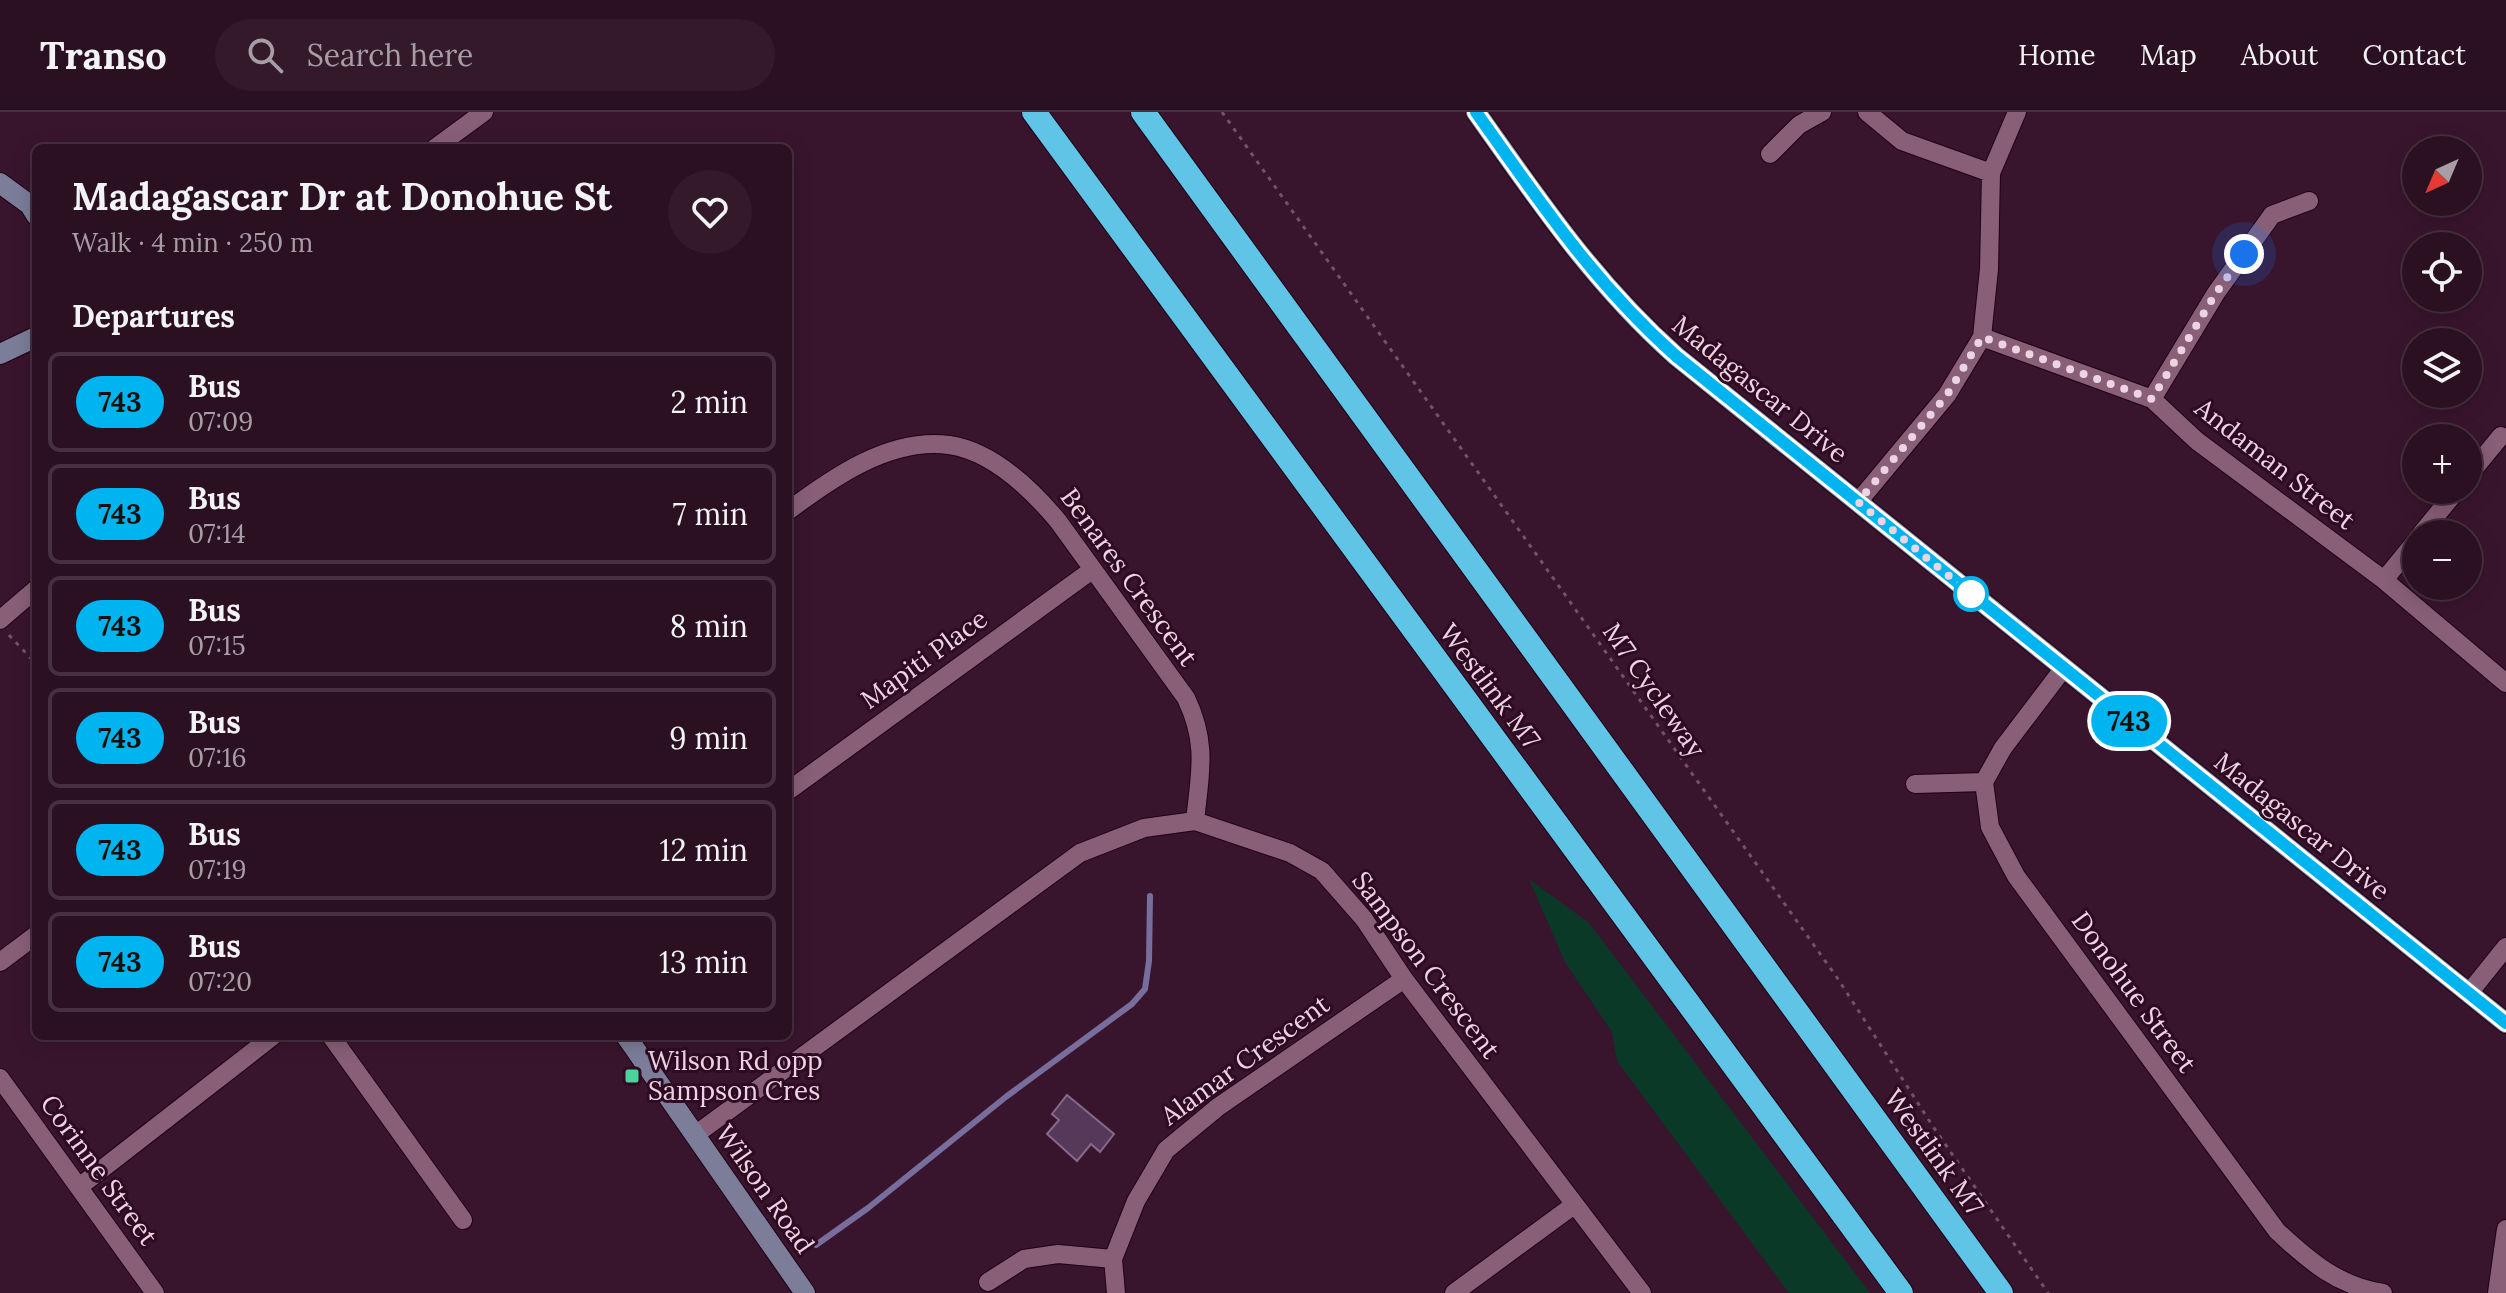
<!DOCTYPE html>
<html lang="en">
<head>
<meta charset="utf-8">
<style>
  body { margin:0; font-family:Lora,serif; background:#33192a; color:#f1f3f6; height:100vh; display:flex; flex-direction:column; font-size:30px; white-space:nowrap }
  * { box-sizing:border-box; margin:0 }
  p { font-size:26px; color:#a69da5 }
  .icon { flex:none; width:44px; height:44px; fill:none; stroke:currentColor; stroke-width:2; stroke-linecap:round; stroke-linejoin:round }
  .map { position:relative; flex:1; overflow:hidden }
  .side { position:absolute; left:32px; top:32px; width:760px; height:896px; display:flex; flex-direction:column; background:#2b1022; border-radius:12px; box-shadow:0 4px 20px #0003,0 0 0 2px #473040 }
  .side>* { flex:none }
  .badge { padding:0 16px; border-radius:26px; font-size:28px; line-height:52px }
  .needle { width:52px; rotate:224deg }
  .tools { position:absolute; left:2402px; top:24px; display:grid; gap:16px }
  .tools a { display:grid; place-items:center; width:80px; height:80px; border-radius:50%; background:#2b1022; box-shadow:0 4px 20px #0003,0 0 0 2px #473040; font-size:40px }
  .you { position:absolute; width:40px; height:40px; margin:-20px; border:6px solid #fff; border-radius:50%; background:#1a73e8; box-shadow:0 0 0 12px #1a73e833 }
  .map>.badge { position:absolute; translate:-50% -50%; box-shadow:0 0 0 4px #fff }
  h2 { padding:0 40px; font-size:30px; line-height:72px }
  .round { display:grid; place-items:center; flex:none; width:84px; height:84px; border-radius:42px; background:#33192a }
  .overview { display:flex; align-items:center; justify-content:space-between; height:136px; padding:0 40px }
  h1 { font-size:38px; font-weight:700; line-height:60px }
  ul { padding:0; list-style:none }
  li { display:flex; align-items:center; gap:24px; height:100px; margin:0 16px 12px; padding:0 24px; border:4px solid #473040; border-radius:12px }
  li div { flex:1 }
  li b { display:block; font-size:30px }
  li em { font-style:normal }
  li .badge { min-width:88px; font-weight:700; text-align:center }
  header { display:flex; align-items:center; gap:48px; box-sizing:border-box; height:112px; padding:0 40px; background:#2b1022; border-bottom:2px solid #473040 }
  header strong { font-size:38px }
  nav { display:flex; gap:44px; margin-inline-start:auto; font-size:28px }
  .search { width:560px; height:72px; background:#33192a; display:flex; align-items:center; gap:20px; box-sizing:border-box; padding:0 28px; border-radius:44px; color:#a69da5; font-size:30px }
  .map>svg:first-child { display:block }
  .green { fill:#0a3927 }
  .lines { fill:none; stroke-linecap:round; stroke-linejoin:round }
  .stream { stroke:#776e9d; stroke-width:6 }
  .building { fill:#56395a; stroke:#87688b; stroke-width:2 }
  .street-casing { stroke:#1e0115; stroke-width:20 }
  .secondary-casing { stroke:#1e0115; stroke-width:22 }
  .highway-casing { stroke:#1e0115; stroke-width:26 }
  .path { stroke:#735267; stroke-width:3; stroke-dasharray:4 6; stroke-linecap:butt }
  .street { stroke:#895f78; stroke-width:18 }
  .secondary { stroke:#7c7d99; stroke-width:20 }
  .highway { stroke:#5fc4e5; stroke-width:24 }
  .line-casing { stroke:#fff; stroke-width:18 }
  .line { stroke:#00b5ef; stroke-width:12 }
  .walk { stroke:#edd4e2; stroke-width:8; stroke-dasharray:0 14.4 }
  .stop-dot { fill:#fff; stroke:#00b5ef; stroke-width:4 }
  .poi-dot { fill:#4ad49c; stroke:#2e0b23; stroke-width:3 }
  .labels { text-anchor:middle; stroke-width:6; stroke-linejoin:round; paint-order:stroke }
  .street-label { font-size:26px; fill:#edd4e2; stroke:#2e0b23 }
  .poi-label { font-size:26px; fill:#edd4e2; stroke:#2e0b23; text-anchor:start }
</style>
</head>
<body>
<header>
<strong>Transo</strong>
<div class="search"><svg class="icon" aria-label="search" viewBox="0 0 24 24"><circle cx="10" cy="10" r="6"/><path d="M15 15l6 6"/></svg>Search here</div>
<nav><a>Home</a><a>Map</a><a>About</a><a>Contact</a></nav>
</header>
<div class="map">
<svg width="2506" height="1181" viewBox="0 0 2506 1181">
  <rect width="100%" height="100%" fill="#39152d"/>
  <!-- green -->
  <path class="green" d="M 1529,767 L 1589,811 L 1870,1181 L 1789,1181 L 1617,949 L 1612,920 L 1565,850 Z"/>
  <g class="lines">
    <!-- stream -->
    <path class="stream" d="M 816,1133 L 868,1096 L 1007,984 L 1132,892 L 1145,877 L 1149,849 L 1150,784"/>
  </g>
  <!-- building -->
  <path class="building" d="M 1067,983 L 1114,1022 L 1100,1040 L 1091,1032 L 1077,1049 L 1047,1022 L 1059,1008 L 1052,1002 Z"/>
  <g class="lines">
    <defs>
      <path id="street" d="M 1867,0 L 1902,29 L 1991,61
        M 435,36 L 484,0
        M 1770,42 L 1799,13 L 1822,0
        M 1982,225 L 2152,287 L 2197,329 L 2384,468 L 2506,571
        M 2152,287 L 2216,181 L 2272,103 L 2309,89
        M 2468,364 L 2501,324
        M 1858,390 L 1947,283 L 1982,225 L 1989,157 L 1991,61 L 2017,0
        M 788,399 C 832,366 890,325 949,333 C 992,339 1032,378 1058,409 L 1186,586 C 1208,632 1200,661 1195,709
        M 2421,422 L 2457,378
        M 2384,468 L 2416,429
        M 0,508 L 36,477
        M 2063,557 L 2003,636 L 1984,670 L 1990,715 L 2016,764 L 2277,1119 C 2309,1149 2338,1174 2383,1181
        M 1915,672 L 1984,670
        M 788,679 L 1092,458
        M 0,850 L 36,823
        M 2469,881 L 2506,835
        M 331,924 L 463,1108
        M 0,966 L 155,1181
        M 695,1023 L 1080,741 L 1144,716 L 1195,709 L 1290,741 L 1322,759 L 1364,807 L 1404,867 L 1642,1181
        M 79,1075 L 273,924
        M 988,1170 L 1024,1147 L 1058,1142 L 1113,1147
        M 1116,1181 L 1113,1147 L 1136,1089 L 1166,1038 L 1218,995 L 1404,867
        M 1454,1181 L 1574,1093
        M 2497,1181 L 2506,1117"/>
      <path id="secondary" d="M 1476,0 C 1539,89 1594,171 1676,244 L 2506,911
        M 0,71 L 30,93 L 36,103
        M 0,242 L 36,225
        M 626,924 L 805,1181"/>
      <path id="highway" d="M 1034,0 L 1901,1181
        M 1143,0 L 2001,1181"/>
    </defs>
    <!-- street casing -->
    <use href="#street" class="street-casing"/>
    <!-- secondary casing -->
    <use href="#secondary" class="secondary-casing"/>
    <!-- highway casing -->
    <use href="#highway" class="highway-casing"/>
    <!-- path -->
    <path class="path" d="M 1222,0 L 1838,867 L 1932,1013 L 2048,1181
      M 9,523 L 36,552"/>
    <!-- street -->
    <use href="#street" class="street"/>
    <!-- secondary -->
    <use href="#secondary" class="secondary"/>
    <!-- highway -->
    <use href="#highway" class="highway"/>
  </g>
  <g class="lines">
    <defs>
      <path id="line" d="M 1476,0 C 1539,89 1594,171 1676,244 L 2506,911"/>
    </defs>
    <!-- line casing -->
    <use href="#line" class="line-casing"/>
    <!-- line -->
    <use href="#line" class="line"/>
    <!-- walk -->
    <path class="walk" d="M 1971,482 L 1858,390 L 1947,283 L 1982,225 L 2152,287 L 2216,181 L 2244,142"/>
  </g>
  <!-- markers -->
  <circle class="stop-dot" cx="1971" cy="482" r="16"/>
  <rect class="poi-dot" x="624" y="956" width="16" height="16" rx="4"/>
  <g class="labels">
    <!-- street labels -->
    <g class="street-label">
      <text transform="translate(1760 277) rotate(39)" y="9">Madagascar Drive</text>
      <text transform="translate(2275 352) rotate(38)" y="9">Andaman Street</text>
      <text transform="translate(1129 465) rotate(54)" y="9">Benares Crescent</text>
      <text transform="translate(924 547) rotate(-36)" y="9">Mapiti Place</text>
      <text transform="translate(1490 574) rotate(53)" y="9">Westlink M7</text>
      <text transform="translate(1654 578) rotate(55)" y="9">M7 Cycleway</text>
      <text transform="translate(2302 714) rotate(39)" y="9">Madagascar Drive</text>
      <text transform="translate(1426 853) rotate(53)" y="9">Sampson Crescent</text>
      <text transform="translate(2134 880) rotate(54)" y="9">Donohue Street</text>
      <text transform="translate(1245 948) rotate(-36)" y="9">Alamar Crescent</text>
      <text transform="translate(1934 1040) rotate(54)" y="9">Westlink M7</text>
      <text transform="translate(99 1058) rotate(54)" y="9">Corinne Street</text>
      <text transform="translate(765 1077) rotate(55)" y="9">Wilson Road</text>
    </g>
    <!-- poi labels -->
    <g class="poi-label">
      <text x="648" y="958">Wilson Rd opp<tspan x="648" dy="30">Sampson Cres</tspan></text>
    </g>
  </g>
</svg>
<div class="tools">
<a><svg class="needle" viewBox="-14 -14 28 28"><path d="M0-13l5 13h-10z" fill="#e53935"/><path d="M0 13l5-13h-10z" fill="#a69da5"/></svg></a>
<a><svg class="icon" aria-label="locate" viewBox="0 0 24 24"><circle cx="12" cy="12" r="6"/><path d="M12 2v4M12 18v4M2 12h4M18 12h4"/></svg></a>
<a><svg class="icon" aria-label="layers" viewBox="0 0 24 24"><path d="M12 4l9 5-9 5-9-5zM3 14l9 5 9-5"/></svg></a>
<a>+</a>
<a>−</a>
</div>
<div class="you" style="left:2244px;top:142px"></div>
<b class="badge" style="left:2129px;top:609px;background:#00b5ef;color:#111">743</b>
<section class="side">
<div class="overview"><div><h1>Madagascar Dr at Donohue St</h1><p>Walk · 4 min · 250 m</p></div><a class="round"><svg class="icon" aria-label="heart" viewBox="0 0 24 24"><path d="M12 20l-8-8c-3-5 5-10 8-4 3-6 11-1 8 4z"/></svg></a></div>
<h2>Departures</h2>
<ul>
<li><span class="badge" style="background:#00b5ef;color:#111">743</span><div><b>Bus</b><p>07:09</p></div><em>2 min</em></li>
<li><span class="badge" style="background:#00b5ef;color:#111">743</span><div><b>Bus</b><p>07:14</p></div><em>7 min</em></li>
<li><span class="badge" style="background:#00b5ef;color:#111">743</span><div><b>Bus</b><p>07:15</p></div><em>8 min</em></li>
<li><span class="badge" style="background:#00b5ef;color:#111">743</span><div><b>Bus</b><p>07:16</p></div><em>9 min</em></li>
<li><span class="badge" style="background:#00b5ef;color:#111">743</span><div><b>Bus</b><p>07:19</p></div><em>12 min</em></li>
<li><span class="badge" style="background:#00b5ef;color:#111">743</span><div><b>Bus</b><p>07:20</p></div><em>13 min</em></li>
</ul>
</section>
</div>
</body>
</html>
